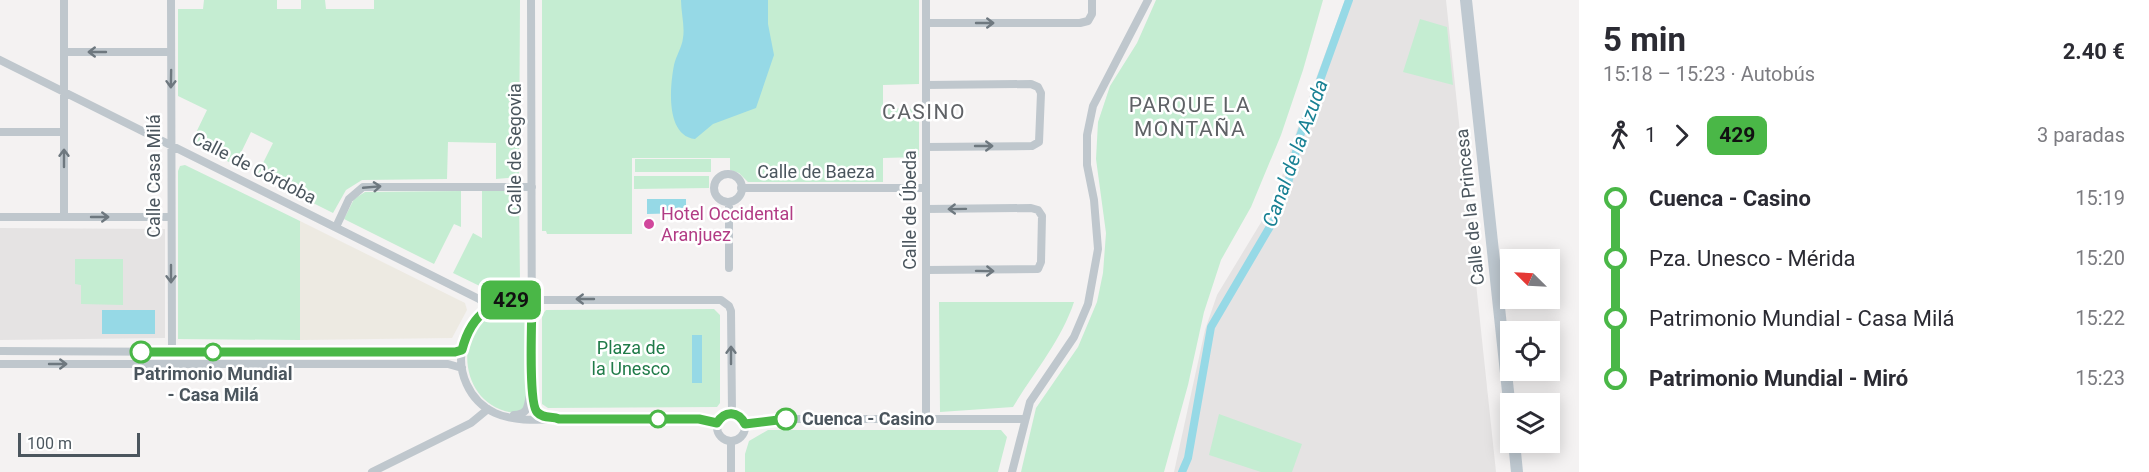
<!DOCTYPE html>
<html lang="es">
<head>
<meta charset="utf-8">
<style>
  body { margin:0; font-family:Roboto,sans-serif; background:#f7f7f7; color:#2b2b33; height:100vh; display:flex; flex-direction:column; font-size:22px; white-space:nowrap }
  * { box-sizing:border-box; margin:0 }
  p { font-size:20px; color:#7c7c81 }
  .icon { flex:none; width:33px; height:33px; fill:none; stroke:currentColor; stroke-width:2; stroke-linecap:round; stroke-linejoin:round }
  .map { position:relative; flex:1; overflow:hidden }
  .details { display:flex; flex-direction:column; background:#fff; width:570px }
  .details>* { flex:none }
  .badge { padding:0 12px; border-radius:9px; font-size:21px; line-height:39px }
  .needle { width:39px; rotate:294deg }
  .buttons { position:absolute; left:1500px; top:249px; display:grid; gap:12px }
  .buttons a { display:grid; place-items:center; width:60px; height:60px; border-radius:0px; background:#fff; box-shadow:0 3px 15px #0003; font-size:30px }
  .scale { position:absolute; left:18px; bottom:15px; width:122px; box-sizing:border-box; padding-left:6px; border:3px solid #4b565e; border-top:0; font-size:16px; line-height:21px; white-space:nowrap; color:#4b565e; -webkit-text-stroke:4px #fff; paint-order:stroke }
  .map>.badge { position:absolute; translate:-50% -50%; box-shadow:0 0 0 3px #fff }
  .legs { display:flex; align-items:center; gap:9px; height:66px; padding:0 24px; font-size:20px }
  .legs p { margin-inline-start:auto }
  .headline { display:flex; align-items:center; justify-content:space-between; height:102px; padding:0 24px }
  h1 { font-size:33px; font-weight:700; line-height:45px }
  ul { padding:0 24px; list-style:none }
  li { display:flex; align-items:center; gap:21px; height:60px; font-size:22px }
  li i { display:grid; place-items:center; width:9px; height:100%; margin:0 8px; background:currentColor }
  li i::after { content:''; width:15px; height:15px; margin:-8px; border:4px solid; border-radius:50%; background:#fff }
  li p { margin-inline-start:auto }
  li:first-child i { background:linear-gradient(#0000 50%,currentColor 0) }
  li:last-child i { background:linear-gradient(currentColor 50%,#0000 0) }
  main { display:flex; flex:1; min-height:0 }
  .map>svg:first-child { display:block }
  .commercial { fill:#edeae2 }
  .education { fill:#e5e3e3 }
  .green { fill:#c5edd2 }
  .water { fill:#96d9e6 }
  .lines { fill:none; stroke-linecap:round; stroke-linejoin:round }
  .canal { stroke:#96d9e6; stroke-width:8 }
  .street { stroke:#bfc7cd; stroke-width:8 }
  .secondary { stroke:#bfc9d1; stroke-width:12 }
  .oneway { stroke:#6e787f }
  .line-1-casing { stroke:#fff; stroke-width:14 }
  .line-1 { stroke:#4ab747; stroke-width:9 }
  .hotel-dot { fill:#d1479c; stroke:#fff; stroke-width:2 }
  .stop-1-dot { fill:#fff; stroke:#4ab747; stroke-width:3 }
  .labels { text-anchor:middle; stroke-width:5; stroke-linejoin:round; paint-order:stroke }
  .street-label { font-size:18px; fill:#4b565e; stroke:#fff }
  .hotel-label { font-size:18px; fill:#b23c85; stroke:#fff; text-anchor:start }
  .park-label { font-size:18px; fill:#207b49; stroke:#fff }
  .stop-label { font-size:18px; font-weight:bold; fill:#4b565e; stroke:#fff }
  .water-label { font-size:20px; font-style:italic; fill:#188194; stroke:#fff }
  .quarter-label { font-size:21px; letter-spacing:1.5px; fill:#5f6266; stroke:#fff }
</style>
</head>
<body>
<main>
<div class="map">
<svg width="1579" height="472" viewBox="0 0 1579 472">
  <rect width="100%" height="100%" fill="#f4f2f2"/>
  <!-- commercial -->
  <path class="commercial" d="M 300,221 L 465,303 L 467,310 L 452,338 L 300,340 Z"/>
  <!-- education -->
  <path class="education" d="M 1345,0 L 1446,0 L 1496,472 L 1174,472 L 1205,330 L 1217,295 L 1274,201 L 1297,130 Z
    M 0,228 L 165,229 L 165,338 L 0,340 Z"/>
  <!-- green -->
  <path class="green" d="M 204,0 L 277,0 L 277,9 L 301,9 L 301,0 L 325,0 L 326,9 L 374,9 L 374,0 L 520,0 L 519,177 L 496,179 L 496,143 L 448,142 L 447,179 L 362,180 L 346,190 L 333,213 L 257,175 L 273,143 L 251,132 L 235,165 L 191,143 L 207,110 L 178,96 L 178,9 L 203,9 Z
    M 542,0 L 919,0 L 919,84 L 883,85 L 883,108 L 919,109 L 919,157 L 883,158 L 883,182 L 748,182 L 739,173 L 730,170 L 730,158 L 632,158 L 632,234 L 547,234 L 546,231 L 542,231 Z
    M 1156,0 L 1323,0 L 1303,70 L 1281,135 L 1251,207 L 1221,260 L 1204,312 L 1188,385 L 1164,472 L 1021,472 L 1036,408 L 1078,347 L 1097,302 L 1103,273 L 1106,233 L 1096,159 L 1098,122 L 1110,86 L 1137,43 Z
    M 1420,19 L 1447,27 L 1453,85 L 1403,72 Z
    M 635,159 L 711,159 L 711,172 L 635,172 Z
    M 185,165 L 300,221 L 300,340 L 178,339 L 178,171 L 180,166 Z
    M 634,176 L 709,176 L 709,188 L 634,189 Z
    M 461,191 L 461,227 L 454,224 L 434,264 L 344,219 L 354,199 L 365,192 Z
    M 482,191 L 515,191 L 519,194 L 520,282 L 516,287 L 492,292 L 453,273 L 473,233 L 482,238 Z
    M 75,259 L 123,259 L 123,305 L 81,304 L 81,285 L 75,284 Z
    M 939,302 L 1074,302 C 1061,341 1034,372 1013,407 L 940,412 Z
    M 517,305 L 524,309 L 527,314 L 527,403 L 524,408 L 515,413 C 451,406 451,307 517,305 Z
    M 714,309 L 720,315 L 720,403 L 717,407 L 548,408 L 542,404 L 542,315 L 546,310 Z
    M 1219,414 L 1302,444 L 1292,472 L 1261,472 L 1209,455 Z
    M 768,430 L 1001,430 L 1007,437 L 998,472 L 745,472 L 745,454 L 749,441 Z"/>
  <!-- water -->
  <path class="water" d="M 681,0 L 768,0 L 768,24 L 774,55 L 756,108 L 713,124 L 695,139 C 665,135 670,86 674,65 C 676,56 682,47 683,38 C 685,27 681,12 681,0 Z
    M 647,199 L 686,199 L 686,213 L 647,214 Z
    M 102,310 L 155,310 L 155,334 L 102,334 Z
    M 692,335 L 702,335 L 702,383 L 692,383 Z"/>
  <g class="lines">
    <!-- canal -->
    <path class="canal" d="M 1182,472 L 1188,458 L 1211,327 L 1275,218 L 1285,195 L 1300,136 L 1349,0"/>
    <!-- street -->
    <path class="street" d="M 64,0 L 64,217
      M 171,0 L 172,352
      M 926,0 L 926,419
      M 926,23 L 1080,23 L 1088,21 L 1092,14 L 1092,0
      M 64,52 L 171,52
      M 0,60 L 479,299 L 490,308
      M 0,132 L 64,132
      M 926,147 L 1032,146 L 1039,142 L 1041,93 L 1038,87 L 1031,84 L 926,85
      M714 188a14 14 0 1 1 28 0a14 14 0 1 1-28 0Z
      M 741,188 L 926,188
      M 926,209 L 1031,208 L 1038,210 L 1042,216 L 1041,262 L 1038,269 L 927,270
      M 0,217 L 171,217
      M 336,227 L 349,199 L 363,187 L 532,187
      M 729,268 L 729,202
      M 0,351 L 448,353 L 462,350
      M 0,364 L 448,364 L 462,368
      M717 427a14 14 0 1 1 28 0a14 14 0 1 1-28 0Z
      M 514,415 C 532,414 526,402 532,390 L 531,0
      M 717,423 L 699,419 C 657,419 614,419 572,419 C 548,419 516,423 495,413 C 469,401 456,371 463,344 C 470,321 488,306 510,300 L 721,300 L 729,306 L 731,311 L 732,413
      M 745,424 L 775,419 L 1023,419
      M 731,442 L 731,472
      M 372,472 L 471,423 L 488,409
      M 1012,472 L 1030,402 L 1074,337 L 1088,304 L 1098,249 L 1094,200 L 1087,165 L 1087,135 L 1093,106 L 1148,0"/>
    <!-- secondary -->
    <path class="secondary" d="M 1466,0 L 1510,410
      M 1514,442 L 1517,472"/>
  </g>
  <!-- one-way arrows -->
  <defs><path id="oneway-shaft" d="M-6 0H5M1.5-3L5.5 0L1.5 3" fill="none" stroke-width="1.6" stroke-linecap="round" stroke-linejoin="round" transform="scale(1.5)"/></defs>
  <g class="oneway">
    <use href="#oneway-shaft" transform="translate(985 23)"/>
    <use href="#oneway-shaft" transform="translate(97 52) rotate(-180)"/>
    <use href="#oneway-shaft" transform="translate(171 79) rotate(91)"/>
    <use href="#oneway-shaft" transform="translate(984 146)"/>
    <use href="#oneway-shaft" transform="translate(64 158) rotate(-90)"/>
    <use href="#oneway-shaft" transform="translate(372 187) rotate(-5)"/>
    <use href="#oneway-shaft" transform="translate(957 209) rotate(179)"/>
    <use href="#oneway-shaft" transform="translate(100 217)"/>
    <use href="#oneway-shaft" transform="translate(985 271) rotate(1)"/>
    <use href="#oneway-shaft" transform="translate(171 274) rotate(90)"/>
    <use href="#oneway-shaft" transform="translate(585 299) rotate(-180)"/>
    <use href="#oneway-shaft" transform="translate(731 355) rotate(-90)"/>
    <use href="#oneway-shaft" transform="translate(58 364)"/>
  </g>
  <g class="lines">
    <defs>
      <path id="line-1" d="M 141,352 L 455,352 L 462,350 C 472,311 494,300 532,299 C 532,317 528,402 537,412 C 543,419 552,416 559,419 L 699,419 L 717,423 C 725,410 738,411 745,424 L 786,419"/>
    </defs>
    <!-- line-1 casing -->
    <use href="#line-1" class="line-1-casing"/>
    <!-- line-1 -->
    <use href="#line-1" class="line-1"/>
  </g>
  <!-- markers -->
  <circle class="hotel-dot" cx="649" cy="224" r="6"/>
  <g class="stop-1-dot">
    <circle cx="141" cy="352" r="10"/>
    <circle cx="213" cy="352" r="8"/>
    <circle cx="658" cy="419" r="8"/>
    <circle cx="786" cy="419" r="10"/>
  </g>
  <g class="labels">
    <!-- street labels -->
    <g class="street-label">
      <text transform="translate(515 149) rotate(-90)" y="6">Calle de Segovia</text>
      <text transform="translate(254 168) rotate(27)" y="6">Calle de Córdoba</text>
      <text x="816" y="178">Calle de Baeza</text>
      <text transform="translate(154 176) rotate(-90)" y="6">Calle Casa Milá</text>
      <text transform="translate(1470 207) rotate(-96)" y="6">Calle de la Princesa</text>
      <text transform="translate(910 210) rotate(-90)" y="6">Calle de Úbeda</text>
    </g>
    <!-- hotel labels -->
    <g class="hotel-label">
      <text x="661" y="220">Hotel Occidental<tspan x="661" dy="21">Aranjuez</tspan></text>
    </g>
    <!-- park labels -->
    <g class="park-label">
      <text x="631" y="354">Plaza de<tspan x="631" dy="21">la Unesco</tspan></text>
    </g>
    <!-- stop labels -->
    <g class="stop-label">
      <text x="213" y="380">Patrimonio Mundial<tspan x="213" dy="21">- Casa Milá</tspan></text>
      <text x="802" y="425" text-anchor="start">Cuenca - Casino</text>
    </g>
    <!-- water labels -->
    <g class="water-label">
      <text transform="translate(1295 153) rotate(-70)" y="7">Canal de la Azuda</text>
    </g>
    <!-- quarter labels -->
    <g class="quarter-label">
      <text x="1190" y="112">PARQUE LA<tspan x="1190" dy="24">MONTAÑA</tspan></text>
      <text x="924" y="119">CASINO</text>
    </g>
  </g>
</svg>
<div class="buttons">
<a><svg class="needle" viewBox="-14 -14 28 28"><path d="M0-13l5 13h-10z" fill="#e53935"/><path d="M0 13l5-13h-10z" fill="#7c7c81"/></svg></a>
<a><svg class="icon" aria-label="locate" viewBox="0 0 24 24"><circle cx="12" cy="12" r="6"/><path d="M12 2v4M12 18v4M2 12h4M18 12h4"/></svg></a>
<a><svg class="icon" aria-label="layers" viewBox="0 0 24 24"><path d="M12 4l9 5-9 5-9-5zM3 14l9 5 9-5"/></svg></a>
</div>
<div class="scale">100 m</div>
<b class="badge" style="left:511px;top:300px;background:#4ab747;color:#111">429</b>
</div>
<section class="details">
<div class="headline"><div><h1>5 min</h1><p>15:18 – 15:23 · Autobús</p></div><b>2.40 €</b></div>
<div class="legs"><svg class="icon" aria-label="walk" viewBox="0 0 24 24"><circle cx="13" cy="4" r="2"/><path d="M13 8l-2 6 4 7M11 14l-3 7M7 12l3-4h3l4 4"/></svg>1<svg class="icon" aria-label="forward" viewBox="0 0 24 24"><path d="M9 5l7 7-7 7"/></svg><b class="badge" style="background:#4ab747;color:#111">429</b><p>3 paradas</p></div>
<ul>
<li><i style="color:#4ab747"></i><b>Cuenca - Casino</b><p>15:19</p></li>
<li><i style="color:#4ab747"></i><span>Pza. Unesco - Mérida</span><p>15:20</p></li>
<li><i style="color:#4ab747"></i><span>Patrimonio Mundial - Casa Milá</span><p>15:22</p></li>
<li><i style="color:#4ab747"></i><b>Patrimonio Mundial - Miró</b><p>15:23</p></li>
</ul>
</section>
</main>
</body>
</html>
